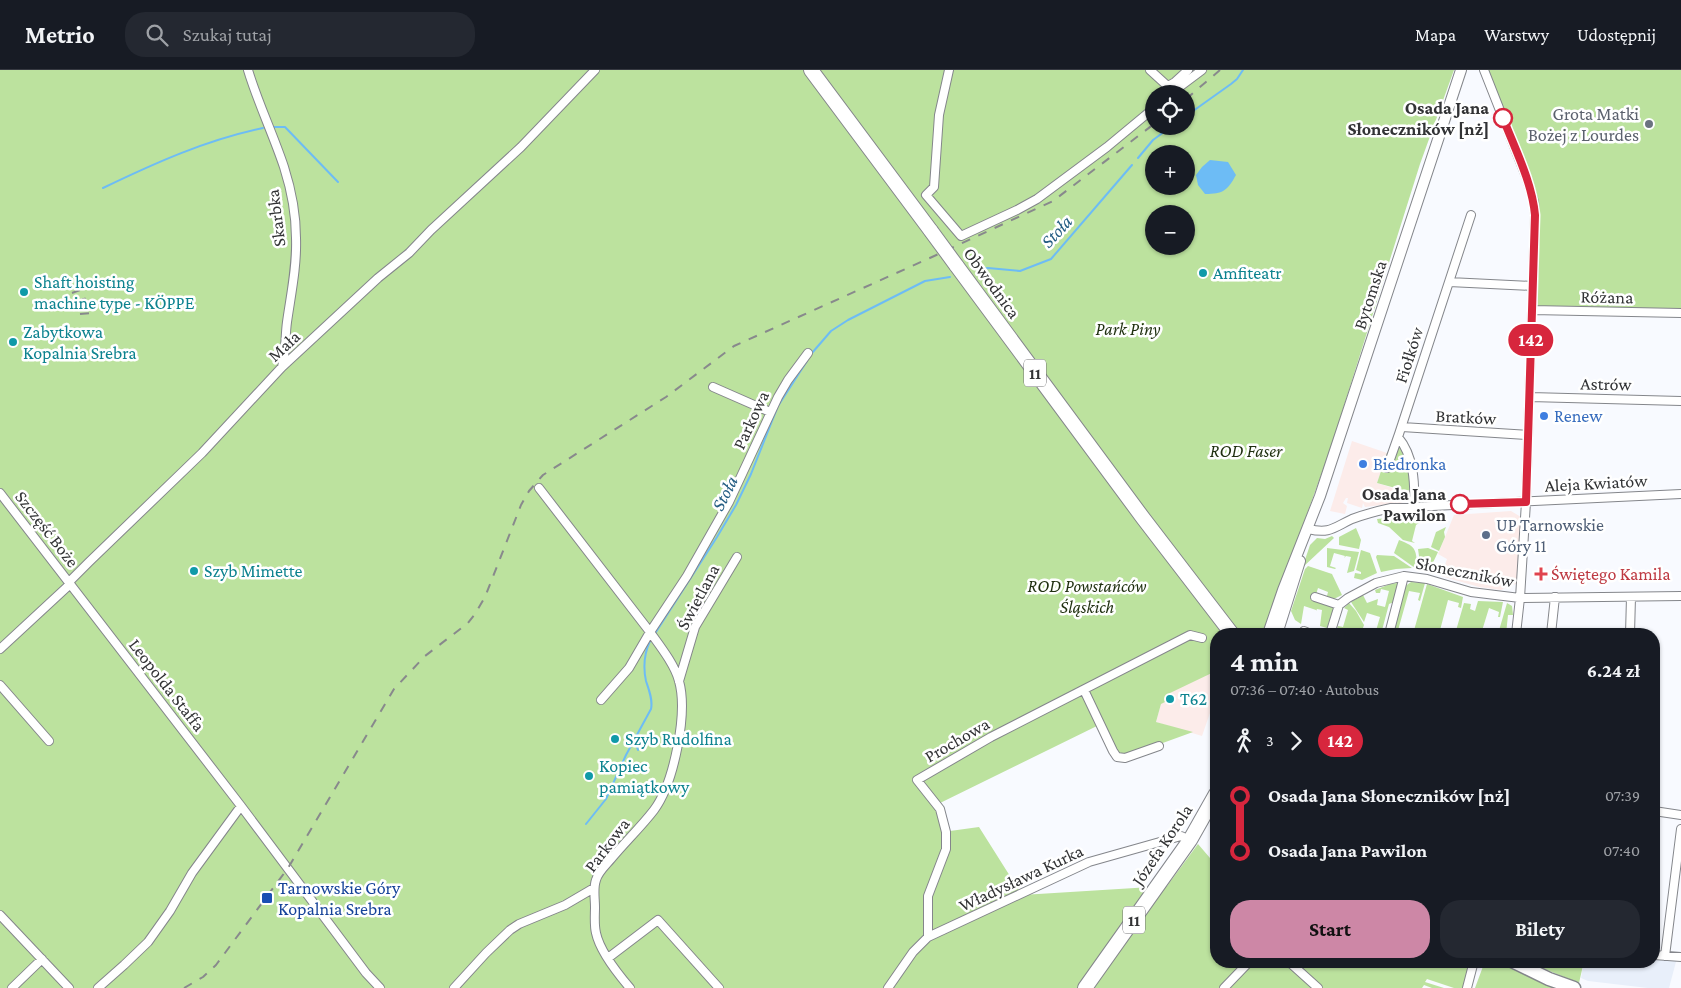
<!DOCTYPE html>
<html lang="pl">
<head>
<meta charset="utf-8">
<style>
  body { margin:0; font-family:"Crimson Pro",serif; background:#242831; color:#f1f3f6; height:100vh; display:flex; flex-direction:column; font-size:19px; white-space:nowrap }
  * { box-sizing:border-box; margin:0 }
  p { font-size:16px; color:#9ea1a6 }
  .icon { flex:none; width:28px; height:28px; fill:none; stroke:currentColor; stroke-width:2; stroke-linecap:round; stroke-linejoin:round }
  .map { position:relative; flex:1; overflow:hidden }
  .side { position:absolute; left:1210px; top:558px; width:450px; height:340px; display:flex; flex-direction:column; background:#171b24; border-radius:20px; box-shadow:0 1px 4px #0004 }
  .side>* { flex:none }
  .badge { padding:0 10px; border-radius:16px; font-size:18px; line-height:32px }
  .buttons { position:absolute; left:1145px; top:15px; display:grid; gap:10px }
  .buttons a { display:grid; place-items:center; width:50px; height:50px; border-radius:50%; background:#171b24; box-shadow:0 1px 4px #0004; font-size:25px }
  .map>.badge { position:absolute; translate:-50% -50%; box-shadow:0 0 0 2px #fff }
  .legs { display:flex; align-items:center; gap:8px; height:55px; padding:0 20px; font-size:16px }
  .legs p { margin-inline-start:auto }
  .headline { display:flex; align-items:center; justify-content:space-between; height:85px; padding:0 20px }
  h1 { font-size:28px; font-weight:700; line-height:38px }
  .primary-button { display:flex; gap:10px; margin-top:auto; padding:10px 20px }
  .primary-button a { flex:1; height:58px; border-radius:20px; background:#cd87a6; color:#111; font-size:20px; font-weight:700; line-height:58px; text-align:center }
  .primary-button a+a { background:#242831; color:#f1f3f6 }
  ul { padding:0 20px; list-style:none }
  li { display:flex; align-items:center; gap:18px; height:55px; font-size:19px }
  li i { display:grid; place-items:center; width:8px; height:100%; margin:0 6px; background:currentColor }
  li i::after { content:''; width:12px; height:12px; margin:-6px; border:4px solid; border-radius:50%; background:#171b24 }
  li p { margin-inline-start:auto }
  li:first-child i { background:linear-gradient(#0000 50%,currentColor 0) }
  li:last-child i { background:linear-gradient(currentColor 50%,#0000 0) }
  header { display:flex; align-items:center; gap:30px; box-sizing:border-box; height:70px; padding:0 25px; background:#171b24; border-bottom:1px solid #363941 }
  header strong { font-size:24px }
  nav { display:flex; gap:28px; margin-inline-start:auto; font-size:18px }
  .search { width:350px; height:45px; background:#242831; display:flex; align-items:center; gap:12px; box-sizing:border-box; padding:0 18px; border-radius:20px; color:#9ea1a6; font-size:19px }
  .map>svg:first-child { display:block }
  .commercial { fill:#fcecea }
  .built { fill:#e8effa }
  .green { fill:#bce29e; fill-rule:evenodd }
  .water { fill:#6dbcf5 }
  .lines { fill:none; stroke-linecap:round; stroke-linejoin:round }
  .stream { stroke:#6dbcf5; stroke-width:2 }
  .minor-casing { stroke:#84868b; stroke-width:10 }
  .tertiary-casing { stroke:#84868b; stroke-width:12 }
  .primary-casing { stroke:#84868b; stroke-width:15 }
  .trunk-casing { stroke:#84868b; stroke-width:16 }
  .minor { stroke:#fff; stroke-width:8 }
  .tertiary { stroke:#fff; stroke-width:10 }
  .primary { stroke:#fff; stroke-width:12 }
  .trunk { stroke:#fff; stroke-width:14 }
  .rail { stroke:#88898c; stroke-width:2; stroke-dasharray:9 9; stroke-linecap:butt }
  .trunk-bridge-casing { stroke:#84868b; stroke-width:16; stroke-linecap:butt }
  .trunk-bridge { stroke:#fff; stroke-width:14 }
  .line-1-casing { stroke:#fff; stroke-width:11 }
  .line-1 { stroke:#d7263d; stroke-width:8 }
  .stop-1-dot { fill:#fff; stroke:#d7263d; stroke-width:2.5 }
  .worship-dot { fill:#6b7280; stroke:#fff; stroke-width:2 }
  .culture-dot { fill:#0f9aa8; stroke:#fff; stroke-width:2 }
  .shop-dot { fill:#3f7fe0; stroke:#fff; stroke-width:2 }
  .service-dot { fill:#5c6f8a; stroke:#fff; stroke-width:2 }
  .health-dot { fill:#e0444e; stroke:#fff; stroke-width:2 }
  .transit-dot { fill:#1a4fb4; stroke:#fff; stroke-width:2 }
  .labels { text-anchor:middle; stroke-width:5; stroke-linejoin:round; paint-order:stroke }
  .shield { fill:#fff; stroke:#707072; stroke-width:1 }
  .shield-label { font-size:16px; font-weight:bold; fill:#323335 }
  .stop-label { font-size:18px; font-weight:bold; fill:#323335; stroke:#fff; text-anchor:end }
  .worship-label { font-size:18px; fill:#5b616d; stroke:#fff; text-anchor:end }
  .street-label { font-size:18px; fill:#323335; stroke:#fff }
  .culture-label { font-size:18px; fill:#0d838f; stroke:#fff; text-anchor:start }
  .park-label { font-size:18px; font-style:italic; fill:#1f2f0f; stroke:#fff }
  .shop-label { font-size:18px; fill:#366cbe; stroke:#fff; text-anchor:start }
  .service-label { font-size:18px; fill:#4e5e75; stroke:#fff; text-anchor:start }
  .health-label { font-size:18px; fill:#be3a42; stroke:#fff; text-anchor:start }
  .transit-label { font-size:18px; fill:#164399; stroke:#fff; text-anchor:start }
  .water-label { font-size:19px; font-style:italic; fill:#245d83; stroke:#fff }
</style>
</head>
<body>
<header>
<strong>Metrio</strong>
<div class="search"><svg class="icon" aria-label="search" viewBox="0 0 24 24"><circle cx="10" cy="10" r="6"/><path d="M15 15l6 6"/></svg>Szukaj tutaj</div>
<nav><a>Mapa</a><a>Warstwy</a><a>Udostępnij</a></nav>
</header>
<div class="map">
<svg width="1681" height="918" viewBox="0 0 1681 918">
  <rect width="100%" height="100%" fill="#f8faff"/>
  <!-- commercial -->
  <path class="commercial" d="M 1352,371 L 1387,383 L 1377,413 L 1399,420 L 1410,421 L 1410,427 L 1407,427 L 1406,432 L 1365,437 L 1363,433 L 1362,438 L 1347,433 L 1348,428 L 1346,428 L 1343,433 L 1347,436 L 1345,444 L 1330,441 Z
    M 1511,441 L 1521,447 L 1518,513 L 1501,520 L 1479,517 L 1441,506 L 1447,489 L 1438,484 L 1454,445 Z
    M 1216,579 L 1216,641 L 1211,640 L 1202,666 L 1156,652 L 1161,634 L 1163,612 Z"/>
  <!-- built -->
  <path class="built" d="M 1654,886 L 1677,888 L 1669,918 L 1648,918 L 1588,911 L 1581,908 L 1584,891 L 1654,891 Z"/>
  <!-- green -->
  <path class="green" d="M 0,0 L 1454,0 L 1420,94 L 1331,377 L 1264,564 L 1216,564 L 1216,601 L 1170,623 L 1167,631 L 1161,634 L 1156,652 L 1193,662 L 1127,686 L 1118,684 L 1101,654 L 936,735 L 950,761 L 979,757 L 1022,825 L 1167,816 L 1198,774 L 1216,795 L 1216,891 L 1389,891 L 1402,893 L 1403,891 L 1477,891 L 1470,918 L 1454,918 L 1427,909 L 1425,912 L 1444,918 L 1432,918 L 1424,915 L 1422,918 L 0,918 ZM 1154,24 L 1186,24 L 1186,56 L 1154,56 ZM 1154,84 L 1186,84 L 1186,116 L 1154,116 ZM 1154,144 L 1186,144 L 1186,176 L 1154,176 Z
    M 1488,0 L 1681,0 L 1681,239 L 1538,238 L 1538,134 L 1513,63 Z
    M 1398,371 L 1407,386 L 1413,421 L 1399,419 L 1377,413 L 1387,383 L 1391,382 L 1383,399 L 1388,401 Z
    M 1419,445 L 1409,448 L 1410,452 L 1418,450 L 1419,453 L 1416,455 L 1412,471 L 1415,473 L 1403,470 L 1389,457 L 1378,453 L 1377,449 Z
    M 1446,457 L 1444,462 L 1445,467 L 1439,481 L 1431,477 L 1436,462 Z
    M 1356,458 L 1361,470 L 1359,479 L 1339,475 L 1339,467 Z
    M 1332,466 L 1334,468 L 1303,497 L 1280,564 L 1310,475 L 1317,468 L 1325,469 Z
    M 1399,470 C 1418,477 1415,480 1418,498 L 1415,498 L 1394,483 Z
    M 1327,478 L 1359,482 L 1354,501 L 1347,503 L 1351,487 L 1346,486 L 1344,488 L 1345,486 L 1334,483 L 1330,496 L 1336,498 L 1335,499 L 1327,497 Z
    M 1428,478 L 1438,482 L 1429,501 L 1421,500 L 1418,479 Z
    M 1361,480 L 1370,483 L 1377,503 L 1362,510 L 1354,508 L 1355,503 L 1361,504 L 1361,502 L 1356,500 Z
    M 1377,485 L 1394,486 L 1412,498 L 1396,499 L 1381,502 L 1376,487 Z
    M 1308,496 L 1332,504 L 1342,525 L 1334,529 L 1327,526 L 1328,522 L 1318,518 L 1315,528 L 1334,536 L 1327,558 L 1320,556 L 1322,540 L 1317,539 L 1316,541 L 1316,540 L 1304,536 L 1301,554 L 1295,550 L 1291,541 L 1305,499 Z
    M 1411,512 L 1425,513 L 1420,531 L 1418,530 L 1420,523 L 1409,521 L 1397,564 L 1391,564 L 1404,517 Z
    M 1397,513 L 1398,520 L 1394,532 L 1389,534 L 1381,564 L 1375,564 L 1380,547 L 1367,543 L 1364,552 L 1351,532 L 1363,525 L 1367,533 L 1378,529 L 1377,535 L 1385,537 L 1389,521 L 1381,519 L 1380,523 L 1376,523 L 1375,520 L 1390,514 Z
    M 1427,514 L 1463,527 L 1461,538 L 1458,537 L 1459,533 L 1448,530 L 1439,564 L 1413,564 Z
    M 1478,531 L 1503,532 L 1500,547 L 1498,547 L 1499,542 L 1489,538 L 1481,564 L 1455,564 L 1464,533 L 1471,534 L 1470,539 L 1475,541 Z
    M 1349,533 L 1356,541 L 1364,555 L 1361,564 L 1335,564 L 1338,556 L 1343,557 L 1348,540 L 1344,538 Z
    M 1507,533 L 1512,536 L 1513,545 L 1508,545 L 1506,564 L 1498,564 Z
    M 1485,891 L 1498,891 L 1562,918 L 1475,918 Z
    M 1525,891 L 1584,891 L 1579,913 Z"/>
  <!-- water -->
  <path class="water" d="M 1210,90 L 1228,92 L 1236,105 C 1227,121 1223,124 1205,124 L 1198,115 L 1196,105 L 1202,97 Z"/>
  <g class="lines">
    <!-- stream -->
    <path class="stream" d="M 1186,46 L 1231,14 L 1237,9 L 1243,0
      M 271,57 L 285,57 L 338,112
      M 1138,88 L 1153,70 L 1172,56
      M 103,118 C 155,93 206,70 263,58
      M 977,200 L 988,198 L 1020,201 L 1051,189 L 1132,95
      M 812,283 L 831,261 L 848,250 L 925,211 L 950,207
      M 656,562 L 717,467 L 736,435 L 751,404 L 778,336 L 807,291
      M 634,669 L 638,680
      M 586,754 L 606,729 L 626,685 L 651,639 C 653,630 649,620 646,611 C 643,597 644,584 650,571"/>
    <defs>
      <path id="minor" d="M 248,0 C 258,33 273,64 284,97 C 291,119 296,145 296,168 C 297,196 291,224 287,252 C 285,267 286,282 282,297
        M 949,0 L 939,45 L 934,117 L 926,125 L 961,166 L 1017,140 L 1037,129 L 1107,77 L 1154,38
        M 1150,0 L 1173,21
        M 1484,0 L 1527,109 L 1534,132 L 1535,145 L 1526,432 L 1520,528 L 1516,564
        M 1168,16 L 1175,12 L 1188,0
        M 1170,24 L 1202,0
        M 1449,212 L 1533,216
        M 1532,240 L 1681,243
        M 713,317 L 770,342
        M 1530,327 L 1681,331
        M 1402,357 L 1528,365
        M 1398,367 C 1414,386 1415,413 1414,437
        M 1387,398 L 1399,364 L 1471,145
        M 539,418 L 650,562 C 660,576 675,595 679,611 C 688,643 674,713 654,740 C 641,757 625,772 611,789 C 606,795 598,802 596,810 C 593,818 595,828 595,837 C 595,845 594,855 596,863 C 600,882 618,904 630,918
        M 0,423 L 241,736 L 366,903 L 380,918
        M 1308,459 C 1330,464 1333,458 1352,449 C 1365,444 1377,441 1391,438 L 1681,424
        M 1315,527 L 1339,535
        M 1304,561 L 1311,564
        M 1330,564 L 1339,535 L 1348,528 L 1376,513 L 1404,506 L 1427,509 L 1471,522 L 1520,528 L 1681,526
        M 1389,564 L 1404,506
        M 1551,564 L 1555,527
        M 1630,564 L 1631,527
        M 0,579 L 67,517 L 71,510 L 89,492 L 202,383 L 282,297 L 378,208 L 409,183 L 431,160 L 521,77 L 595,0
        M 679,611 L 695,557 L 737,487
        M 0,615 L 49,671
        M 1084,620 L 1113,681 L 1117,687 L 1125,688 L 1159,676
        M 601,630 L 629,598 L 650,562 L 687,506 L 729,432 L 778,327 L 788,310 L 808,283
        M 1654,741 L 1681,745
        M 0,845 L 69,918
        M 928,867 L 928,826 L 946,779 L 946,762 L 940,739 L 917,710 L 991,667 L 1190,565 L 1202,568
        M 1654,885 L 1681,887
        M 1665,886 L 1681,759
        M 608,888 L 658,850 L 719,918
        M 1288,891 L 1318,918
        M 12,918 L 42,889
        M 98,918 L 124,895 L 148,872 L 170,841 L 192,803 L 241,736
        M 454,918 L 486,883 L 510,860 L 519,854 L 565,835 L 594,818
        M 888,918 L 913,882 L 928,867 L 1089,792 L 1181,766 L 1190,770
        M 1224,918 L 1250,891
        M 1467,918 L 1474,891"/>
      <path id="tertiary" d="M 1268,564 L 1283,520 L 1320,426 L 1461,0
        M 1277,564 L 1300,491"/>
      <path id="primary" d="M 1512,891 L 1549,909 L 1574,918"/>
      <path id="trunk" d="M 811,0 L 931,161
        M 956,195 L 1143,448 L 1232,564
        M 1085,918 L 1190,770 L 1216,724"/>
    </defs>
    <!-- minor casing -->
    <use href="#minor" class="minor-casing"/>
    <!-- tertiary casing -->
    <use href="#tertiary" class="tertiary-casing"/>
    <!-- primary casing -->
    <use href="#primary" class="primary-casing"/>
    <!-- trunk casing -->
    <use href="#trunk" class="trunk-casing"/>
    <!-- minor -->
    <use href="#minor" class="minor"/>
    <!-- tertiary -->
    <use href="#tertiary" class="tertiary"/>
    <!-- primary -->
    <use href="#primary" class="primary"/>
    <!-- trunk -->
    <use href="#trunk" class="trunk"/>
    <!-- rail -->
    <path class="rail" d="M 1186,29 L 1220,0
      M 72,223 L 80,220
      M 77,231 L 91,227
      M 80,244 L 92,243
      M 78,261 L 88,263
      M 58,284 L 61,282
      M 184,918 L 203,907 L 216,895 L 288,798 L 394,619 L 425,586 L 468,553 L 475,544 L 485,527 L 521,435 L 529,421 L 543,405 L 666,327 L 734,276 L 932,187 L 1053,131 L 1154,54"/>
    <defs>
      <path id="trunk-bridge" d="M 931,161 L 956,195"/>
    </defs>
    <!-- trunk-bridge casing -->
    <use href="#trunk-bridge" class="trunk-bridge-casing"/>
    <!-- trunk-bridge -->
    <use href="#trunk-bridge" class="trunk-bridge"/>
  </g>
  <g class="lines">
    <defs>
      <path id="line-1" d="M 1460,434 L 1526,432 L 1535,145 C 1532,112 1515,79 1503,48"/>
    </defs>
    <!-- line-1 casing -->
    <use href="#line-1" class="line-1-casing"/>
    <!-- line-1 -->
    <use href="#line-1" class="line-1"/>
  </g>
  <!-- markers -->
  <g class="stop-1-dot">
    <circle cx="1503" cy="48" r="9"/>
    <circle cx="1460" cy="434" r="9"/>
  </g>
  <circle class="worship-dot" cx="1649" cy="54" r="5"/>
  <g class="culture-dot">
    <circle cx="1203" cy="203" r="5"/>
    <circle cx="24" cy="222" r="5"/>
    <circle cx="13" cy="272" r="5"/>
    <circle cx="194" cy="501" r="5"/>
    <circle cx="1170" cy="629" r="5"/>
    <circle cx="615" cy="669" r="5"/>
    <circle cx="589" cy="706" r="5"/>
  </g>
  <g class="shop-dot">
    <circle cx="1544" cy="346" r="5"/>
    <circle cx="1363" cy="394" r="5"/>
  </g>
  <circle class="service-dot" cx="1486" cy="465" r="5"/>
  <path class="health-dot" d="M1538.5 496.5h5v5h5v5h-5v5h-5v-5h-5v-5h5z"/>
  <rect class="transit-dot" x="261" y="822" width="12" height="12" rx="2.5"/>
  <g class="labels">
    <!-- shield labels -->
    <g class="shield">
      <rect x="1024" y="289.5" width="22" height="27" rx="4"/>
      <rect x="1123" y="836.5" width="22" height="27" rx="4"/>
    </g>
    <g class="shield-label">
      <text x="1035" y="309">11</text>
      <text x="1134" y="856">11</text>
    </g>
    <!-- stop labels -->
    <g class="stop-label">
      <text x="1489" y="44">Osada Jana<tspan x="1489" dy="21">Słoneczników [nż]</tspan></text>
      <text x="1446" y="430">Osada Jana<tspan x="1446" dy="21">Pawilon</tspan></text>
    </g>
    <!-- worship labels -->
    <g class="worship-label">
      <text x="1639" y="50">Grota Matki<tspan x="1639" dy="21">Bożej z Lourdes</tspan></text>
    </g>
    <!-- street labels -->
    <g class="street-label">
      <text transform="translate(276 148) rotate(-97)" y="6">Skarbka</text>
      <text transform="translate(992 213) rotate(54)" y="6">Obwodnica</text>
      <text transform="translate(1370 225) rotate(-72)" y="6">Bytomska</text>
      <text transform="translate(1607 227) rotate(1)" y="6">Różana</text>
      <text transform="translate(284 276) rotate(-43)" y="6">Mała</text>
      <text transform="translate(1409 285) rotate(-72)" y="6">Fiołków</text>
      <text transform="translate(1606 314) rotate(1)" y="6">Astrów</text>
      <text transform="translate(1466 347) rotate(3)" y="6">Bratków</text>
      <text transform="translate(751 350) rotate(-65)" y="6">Parkowa</text>
      <text transform="translate(1596 413) rotate(-3)" y="6">Aleja Kwiatów</text>
      <text transform="translate(47 459) rotate(52)" y="6">Szczęść Boże</text>
      <text transform="translate(1465 502) rotate(11)" y="6">Słoneczników</text>
      <text transform="translate(698 527) rotate(-62)" y="6">Świetlana</text>
      <text transform="translate(167 615) rotate(52)" y="6">Leopolda Staffa</text>
      <text transform="translate(957 670) rotate(-30)" y="6">Prochowa</text>
      <text transform="translate(607 775) rotate(-53)" y="6">Parkowa</text>
      <text transform="translate(1162 775) rotate(-56)" y="6">Józefa Korola</text>
      <text transform="translate(1021 808) rotate(-25)" y="6">Władysława Kurka</text>
    </g>
    <!-- culture labels -->
    <g class="culture-label">
      <text x="1213" y="209">Amfiteatr</text>
      <text x="34" y="218">Shaft hoisting<tspan x="34" dy="21">machine type - KÖPPE</tspan></text>
      <text x="23" y="268">Zabytkowa<tspan x="23" dy="21">Kopalnia Srebra</tspan></text>
      <text x="204" y="507">Szyb Mimette</text>
      <text x="1180" y="635">T62</text>
      <text x="625" y="675">Szyb Rudolfina</text>
      <text x="599" y="702">Kopiec<tspan x="599" dy="21">pamiątkowy</tspan></text>
    </g>
    <!-- park labels -->
    <g class="park-label">
      <text x="1128" y="265">Park Piny</text>
      <text x="1246" y="387">ROD Faser</text>
      <text x="1087" y="522">ROD Powstańców<tspan x="1087" dy="21">Śląskich</tspan></text>
    </g>
    <!-- shop labels -->
    <g class="shop-label">
      <text x="1554" y="352">Renew</text>
      <text x="1373" y="400">Biedronka</text>
    </g>
    <!-- service labels -->
    <g class="service-label">
      <text x="1496" y="461">UP Tarnowskie<tspan x="1496" dy="21">Góry 11</tspan></text>
    </g>
    <!-- health labels -->
    <g class="health-label">
      <text x="1551" y="510">Świętego Kamila</text>
    </g>
    <!-- transit labels -->
    <g class="transit-label">
      <text x="278" y="824">Tarnowskie Góry<tspan x="278" dy="21">Kopalnia Srebra</tspan></text>
    </g>
    <!-- water labels -->
    <g class="water-label">
      <text transform="translate(1056 161) rotate(-47)" y="7">Stoła</text>
      <text transform="translate(724 423) rotate(-63)" y="7">Stoła</text>
    </g>
  </g>
</svg>
<div class="buttons">
<a><svg class="icon" aria-label="locate" viewBox="0 0 24 24"><circle cx="12" cy="12" r="6"/><path d="M12 2v4M12 18v4M2 12h4M18 12h4"/></svg></a>
<a>+</a>
<a>−</a>
</div>
<b class="badge" style="left:1531px;top:270px;background:#d7263d;color:#fff">142</b>
<section class="side">
<div class="headline"><div><h1>4 min</h1><p>07:36 – 07:40 · Autobus</p></div><b>6.24 zł</b></div>
<div class="legs"><svg class="icon" aria-label="walk" viewBox="0 0 24 24"><circle cx="13" cy="4" r="2"/><path d="M13 8l-2 6 4 7M11 14l-3 7M7 12l3-4h3l4 4"/></svg>3<svg class="icon" aria-label="forward" viewBox="0 0 24 24"><path d="M9 5l7 7-7 7"/></svg><b class="badge" style="background:#d7263d;color:#fff">142</b></div>
<ul>
<li><i style="color:#d7263d"></i><b>Osada Jana Słoneczników [nż]</b><p>07:39</p></li>
<li><i style="color:#d7263d"></i><b>Osada Jana Pawilon</b><p>07:40</p></li>
</ul>
<div class="primary-button"><a>Start</a><a>Bilety</a></div>
</section>
</div>
</body>
</html>
